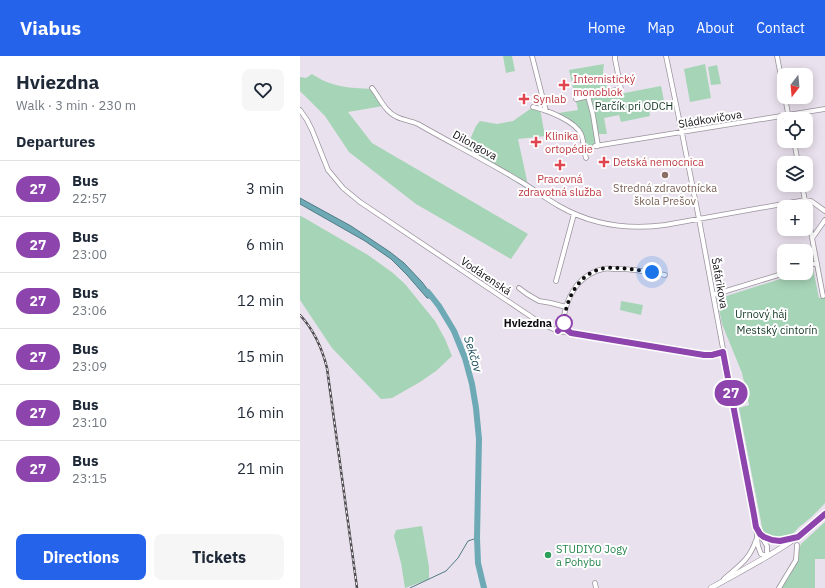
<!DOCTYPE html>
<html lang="en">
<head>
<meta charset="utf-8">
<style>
  body { margin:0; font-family:"IBM Plex Sans",sans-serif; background:#f6f6f7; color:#1f2937; height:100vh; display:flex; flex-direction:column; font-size:15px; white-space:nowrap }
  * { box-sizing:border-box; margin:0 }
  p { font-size:13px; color:#747a83 }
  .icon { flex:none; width:22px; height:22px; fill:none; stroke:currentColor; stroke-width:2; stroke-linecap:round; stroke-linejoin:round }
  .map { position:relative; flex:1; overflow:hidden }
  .details { display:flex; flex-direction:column; background:#fff; width:300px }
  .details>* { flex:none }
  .badge { padding:0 8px; border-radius:13px; font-size:14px; line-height:26px }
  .needle { width:26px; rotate:196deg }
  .controls { position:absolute; left:477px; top:12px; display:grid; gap:8px }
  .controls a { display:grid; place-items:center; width:36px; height:36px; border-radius:8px; background:#fff; box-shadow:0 2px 10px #0003; font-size:20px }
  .you { position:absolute; width:20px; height:20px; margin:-10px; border:3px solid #fff; border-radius:50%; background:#1a73e8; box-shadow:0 0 0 6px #1a73e833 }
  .map>.badge { position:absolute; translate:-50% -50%; box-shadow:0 0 0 2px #fff }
  h2 { padding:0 16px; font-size:15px; line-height:36px }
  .round { display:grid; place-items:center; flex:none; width:42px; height:42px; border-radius:8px; background:#f6f6f7 }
  .summary { display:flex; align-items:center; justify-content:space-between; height:68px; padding:0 16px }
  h1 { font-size:19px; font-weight:700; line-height:30px }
  .primary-button { display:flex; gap:8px; margin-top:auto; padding:8px 16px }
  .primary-button a { flex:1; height:46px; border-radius:8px; background:#2563eb; color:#fff; font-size:16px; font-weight:700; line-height:46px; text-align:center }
  .primary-button a+a { background:#f6f6f7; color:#1f2937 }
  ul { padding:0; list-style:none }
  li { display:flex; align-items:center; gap:12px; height:56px; padding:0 16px; border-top:1px solid #e0e1e3 }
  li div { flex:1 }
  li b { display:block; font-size:15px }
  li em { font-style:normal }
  li .badge { min-width:44px; font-weight:700; text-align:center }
  header { display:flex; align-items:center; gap:24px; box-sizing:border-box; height:56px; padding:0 20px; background:#2563eb; color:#fff }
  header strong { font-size:19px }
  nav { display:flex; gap:22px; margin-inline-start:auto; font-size:14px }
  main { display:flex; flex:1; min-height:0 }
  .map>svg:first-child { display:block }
  .green { fill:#a6d4b7 }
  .water { fill:#6daab6; stroke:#517b84 }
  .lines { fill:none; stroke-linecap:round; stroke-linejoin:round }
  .stream { stroke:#517b84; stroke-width:1 }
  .river { stroke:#6daab6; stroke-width:6 }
  .minor-tunnel { stroke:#c8c1cc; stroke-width:4; stroke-dasharray:4 2; stroke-linecap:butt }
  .minor-casing { stroke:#9a929d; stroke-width:5.5 }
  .major-casing { stroke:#9a929d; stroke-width:6 }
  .minor { stroke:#fff; stroke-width:4 }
  .major { stroke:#fff; stroke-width:5 }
  .rail-casing { stroke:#4f4b51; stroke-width:2.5 }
  .rail { stroke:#fff; stroke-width:1; stroke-dasharray:3; stroke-linecap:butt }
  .line-casing { stroke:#fff; stroke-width:9 }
  .line { stroke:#8e44ad; stroke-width:6 }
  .walk { stroke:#100d11; stroke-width:4; stroke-dasharray:0 7.2 }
  .health-dot { fill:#e0444e; stroke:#fff; stroke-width:1.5 }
  .education-dot { fill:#8d6e63; stroke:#fff; stroke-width:1.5 }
  .stop-dot { fill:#fff; stroke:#8e44ad; stroke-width:2 }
  .leisure-dot { fill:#2e9e5b; stroke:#fff; stroke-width:1.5 }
  .labels { text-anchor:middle; stroke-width:4; stroke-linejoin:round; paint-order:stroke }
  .health-label { font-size:11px; fill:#be3a42; stroke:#fff; text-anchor:start }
  .park-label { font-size:11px; fill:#103621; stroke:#fff }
  .street-label { font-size:11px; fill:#100d11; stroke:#fff }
  .education-label { font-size:11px; fill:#785e54; stroke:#fff }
  .stop-label { font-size:11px; font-weight:bold; fill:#100d11; stroke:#fff; text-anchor:end }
  .leisure-label { font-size:11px; fill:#27864d; stroke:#fff; text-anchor:start }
  .water-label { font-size:12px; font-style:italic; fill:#1d515b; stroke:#fff }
</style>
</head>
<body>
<header>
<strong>Viabus</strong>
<nav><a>Home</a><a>Map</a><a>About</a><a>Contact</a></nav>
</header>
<main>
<section class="details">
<div class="summary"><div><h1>Hviezdna</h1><p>Walk · 3 min · 230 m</p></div><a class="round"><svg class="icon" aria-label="heart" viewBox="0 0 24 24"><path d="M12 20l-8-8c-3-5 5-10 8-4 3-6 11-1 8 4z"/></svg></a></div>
<h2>Departures</h2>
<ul>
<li><span class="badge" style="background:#8e44ad;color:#fff">27</span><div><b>Bus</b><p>22:57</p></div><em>3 min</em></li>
<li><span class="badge" style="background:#8e44ad;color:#fff">27</span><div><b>Bus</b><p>23:00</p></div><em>6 min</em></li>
<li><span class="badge" style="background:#8e44ad;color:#fff">27</span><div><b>Bus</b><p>23:06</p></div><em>12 min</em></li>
<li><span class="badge" style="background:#8e44ad;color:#fff">27</span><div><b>Bus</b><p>23:09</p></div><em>15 min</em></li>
<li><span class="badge" style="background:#8e44ad;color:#fff">27</span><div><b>Bus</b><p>23:10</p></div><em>16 min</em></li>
<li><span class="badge" style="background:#8e44ad;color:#fff">27</span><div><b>Bus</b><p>23:15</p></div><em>21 min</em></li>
</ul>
<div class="primary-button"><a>Directions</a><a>Tickets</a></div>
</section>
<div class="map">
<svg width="525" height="532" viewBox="0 0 525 532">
  <rect width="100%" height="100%" fill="#e9e1ed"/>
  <!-- green -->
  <path class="green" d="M 203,0 L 212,0 L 215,15 L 206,17 Z
    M 304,8 L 303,16 L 309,40 L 361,30 L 365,50 L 349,53 L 350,60 L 321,66 L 319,59 L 304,62 L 307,78 L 297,78 L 298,90 L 284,92 L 281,78 L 277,71 L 252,58 L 278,54 L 269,14 Z
    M 405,8 L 411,42 L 390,46 L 384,13 Z
    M 417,9 L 421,28 L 411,29 L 408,11 Z
    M 12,18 C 31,31 49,32 72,33 L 83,50 L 48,56 L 72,87 L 228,178 L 211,203 L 116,148 L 49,96 L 25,60 L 0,35 L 0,21 L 6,22 Z
    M 233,51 L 240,53 L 245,80 L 218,83 L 229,134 L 165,95 L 176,70 L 180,65 L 197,68 L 213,65 Z
    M 1,160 L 68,199 L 93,217 L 105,228 L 135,265 L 145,283 L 152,300 L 136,315 L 120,326 L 92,342 L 81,343 L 32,292 L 0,244 L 0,161 Z
    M 513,213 L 519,242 L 525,241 L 525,447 C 517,456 509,464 499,471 C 496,474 493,478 490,480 C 481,484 470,483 463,476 L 439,352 L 449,349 L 442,317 L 422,268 L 417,243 L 499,217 L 506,217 L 506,215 Z
    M 321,245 L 343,249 L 341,259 L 320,254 Z
    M 525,466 L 525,503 L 515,503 L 515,532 L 480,532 L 493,511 L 501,488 Z
    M 122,470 L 129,511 L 129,523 L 105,532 L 101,507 L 94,480 L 96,474 Z"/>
  <!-- water -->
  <path class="water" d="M 0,142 L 51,170 L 90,196 L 104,207 L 122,226 L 134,242 L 127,242 L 107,219 L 91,203 L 65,185 L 0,148 Z"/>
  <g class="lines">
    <!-- stream -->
    <path class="stream" d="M 110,532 L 146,515 L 158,502 L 168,485 L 177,482"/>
    <!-- river -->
    <path class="river" d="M 128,236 L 139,250 L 154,275 L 165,302 L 172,328 L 176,352 L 179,383 L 177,482 L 178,507 L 184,532"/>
    <!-- minor-tunnel -->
    <path class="minor-tunnel" d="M 287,92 L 293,91"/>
    <defs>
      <path id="minor" d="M 232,0 L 246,55
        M 366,0 L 382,77 L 399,163 L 456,471 L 458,490 L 461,498 L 467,500 L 467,490 L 460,478
        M 477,0 L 484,37
        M 72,32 C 80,42 85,56 97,61 C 103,64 111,65 118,68 C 151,87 185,104 218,124 C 232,132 245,142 259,150 C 292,169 328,174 365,169 L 505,144 L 511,145 L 525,155
        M 288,40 L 293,59 L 298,90
        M 485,41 L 489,63
        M 276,43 L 321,33 L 315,3 L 315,0
        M 233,51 C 247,54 275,65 281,78 C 284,85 284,95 286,102
        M 0,54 L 7,64 L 12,74 L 28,114 L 43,132 L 60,146 L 242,268 L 258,275 L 404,299 L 412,299 L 423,296
        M 494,85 L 498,107
        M 295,90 L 525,53
        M 502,129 L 523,240
        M 513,181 L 525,164
        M 506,210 L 517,207
        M 256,225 L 274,158
        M 219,232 L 227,238 L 239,245 L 251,247 L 266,251
        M 413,239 L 485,217
        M 271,277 C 262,269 263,262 266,251 C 268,244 272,236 277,229 C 284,221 293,215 303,213 C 307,212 311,213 315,213 C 332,212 348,216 365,219
        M 462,479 C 473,488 484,484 495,482
        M 424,523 C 439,510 450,503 456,484
        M 295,527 L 296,532
        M 479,532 L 496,504 L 497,489"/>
      <path id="major" d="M 411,532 C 451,509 492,490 525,458"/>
    </defs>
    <!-- minor casing -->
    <use href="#minor" class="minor-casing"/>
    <!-- major casing -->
    <use href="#major" class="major-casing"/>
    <!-- minor -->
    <use href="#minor" class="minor"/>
    <!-- major -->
    <use href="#major" class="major"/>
    <defs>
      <path id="rail" d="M 0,259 C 14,274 22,292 27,312 L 57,532"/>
    </defs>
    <!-- rail casing -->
    <use href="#rail" class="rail-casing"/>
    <!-- rail -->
    <use href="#rail" class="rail"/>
  </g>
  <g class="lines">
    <defs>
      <path id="line" d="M 258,275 L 260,273 L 264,266 L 267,274 L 271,277 L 404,299 L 412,299 L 423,296 L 454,459 L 456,471 L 460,478 L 464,481 L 472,484 L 480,485 L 498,481 L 525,458"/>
    </defs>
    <!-- line casing -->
    <use href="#line" class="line-casing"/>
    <!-- line -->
    <use href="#line" class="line"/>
    <!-- walk -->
    <path class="walk" d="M 264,267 C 265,244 279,215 306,212 C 321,211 337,214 352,216"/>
  </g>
  <!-- markers -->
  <g class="health-dot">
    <path d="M262 23h4v4h4v4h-4v4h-4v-4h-4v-4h4z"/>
    <path d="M222 37h4v4h4v4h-4v4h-4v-4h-4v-4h4z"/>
    <path d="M234 80h4v4h4v4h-4v4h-4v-4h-4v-4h4z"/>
    <path d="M302 100h4v4h4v4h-4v4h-4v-4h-4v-4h4z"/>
    <path d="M258 103h4v4h4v4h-4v4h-4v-4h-4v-4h4z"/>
  </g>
  <circle class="education-dot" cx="365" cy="119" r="4"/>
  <circle class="stop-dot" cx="264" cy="267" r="8"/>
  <circle class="leisure-dot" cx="248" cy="499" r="4"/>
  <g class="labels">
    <!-- health labels -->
    <g class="health-label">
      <text x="273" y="27">Internistický<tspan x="273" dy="13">monoblok</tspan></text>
      <text x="233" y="47">Synlab</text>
      <text x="245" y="84">Klinika<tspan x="245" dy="13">ortopédie</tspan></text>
      <text x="313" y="110">Detská nemocnica</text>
      <text x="260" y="127" text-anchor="middle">Pracovná<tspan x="260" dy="13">zdravotná služba</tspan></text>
    </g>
    <!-- park labels -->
    <g class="park-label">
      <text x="334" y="54">Parčík pri ODCH</text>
      <text x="461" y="262">Urnový háj</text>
      <text x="477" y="278">Mestský cintorín</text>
    </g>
    <!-- street labels -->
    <g class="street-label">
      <text transform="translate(410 63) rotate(-9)" y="4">Sládkovičova</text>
      <text transform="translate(175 89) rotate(29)" y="4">Dilongova</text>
      <text transform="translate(186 220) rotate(34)" y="4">Vodárenská</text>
      <text transform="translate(420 227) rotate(80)" y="4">Šafárikova</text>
    </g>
    <!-- education labels -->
    <g class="education-label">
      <text x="365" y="136">Stredná zdravotnícka<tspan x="365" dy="13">škola Prešov</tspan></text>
    </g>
    <!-- stop labels -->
    <g class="stop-label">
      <text x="252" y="271">Hviezdna</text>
    </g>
    <!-- leisure labels -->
    <g class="leisure-label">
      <text x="256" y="497">STUDIYO Jogy<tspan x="256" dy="13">a Pohybu</tspan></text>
    </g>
    <!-- water labels -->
    <g class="water-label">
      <text transform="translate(173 298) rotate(73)" y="4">Sekčov</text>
    </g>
  </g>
</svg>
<div class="controls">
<a><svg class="needle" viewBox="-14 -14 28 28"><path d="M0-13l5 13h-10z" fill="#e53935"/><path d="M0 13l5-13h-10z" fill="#747a83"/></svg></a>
<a><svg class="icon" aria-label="locate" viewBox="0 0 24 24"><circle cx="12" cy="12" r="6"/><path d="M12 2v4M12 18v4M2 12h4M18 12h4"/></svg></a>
<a><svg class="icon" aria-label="layers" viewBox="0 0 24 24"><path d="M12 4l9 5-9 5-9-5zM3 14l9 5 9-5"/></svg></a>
<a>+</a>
<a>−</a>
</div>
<div class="you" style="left:352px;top:216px"></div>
<b class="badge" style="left:431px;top:337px;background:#8e44ad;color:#fff">27</b>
</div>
</main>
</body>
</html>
